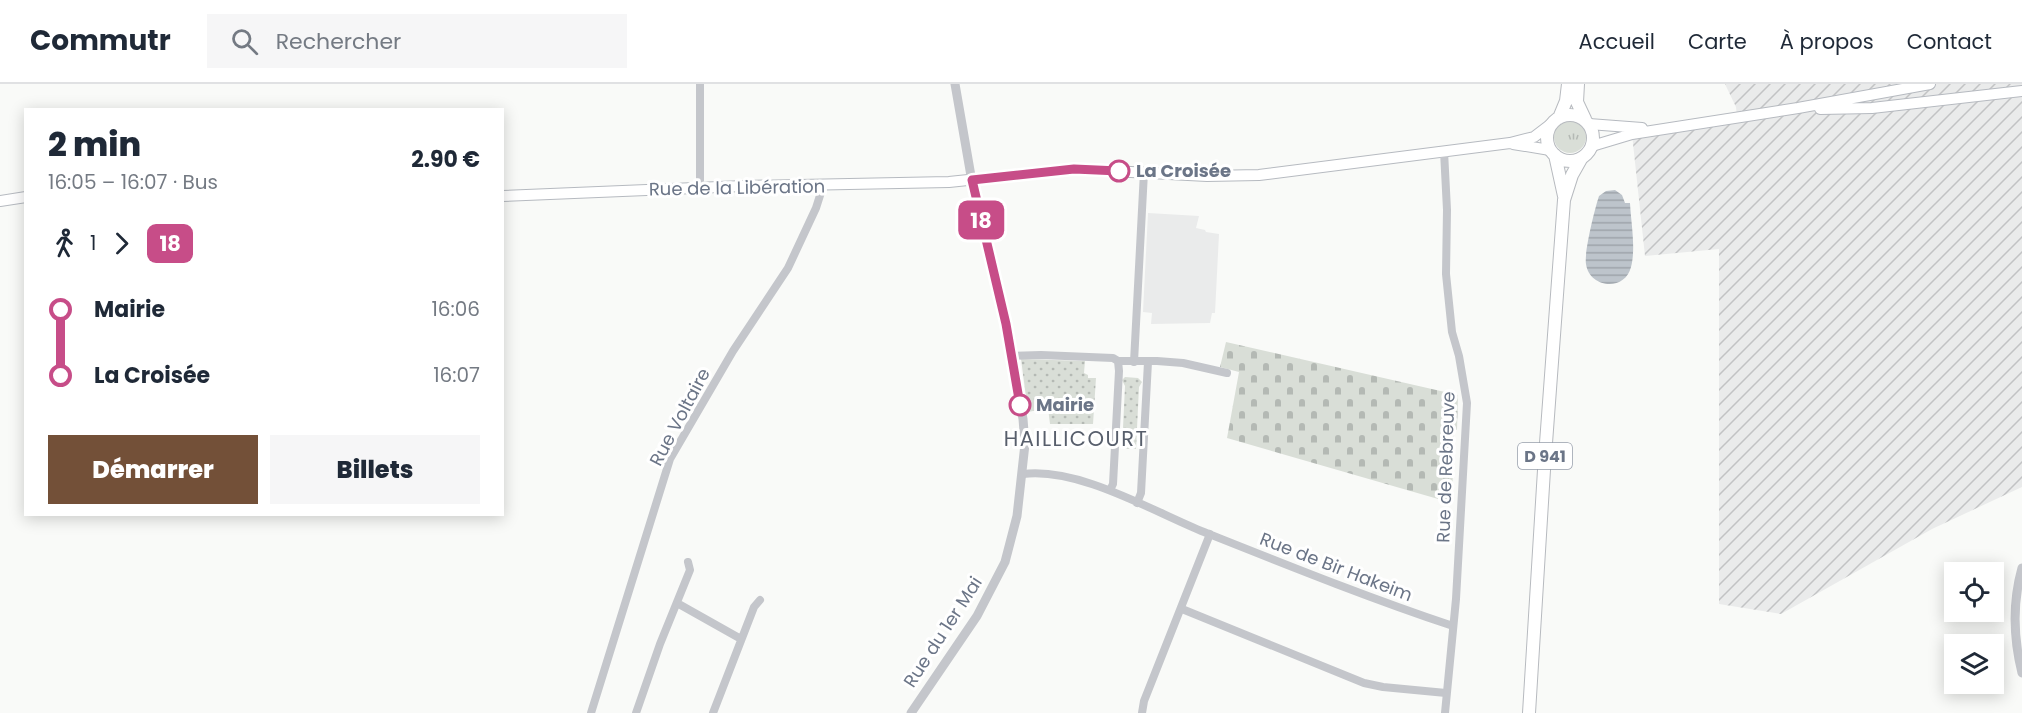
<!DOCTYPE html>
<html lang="fr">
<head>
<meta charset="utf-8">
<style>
  body { margin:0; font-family:Poppins,sans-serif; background:#f6f6f7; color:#1f2937; height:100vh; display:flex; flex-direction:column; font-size:22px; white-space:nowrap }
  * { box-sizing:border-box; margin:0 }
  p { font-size:20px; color:#747a83 }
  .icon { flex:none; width:33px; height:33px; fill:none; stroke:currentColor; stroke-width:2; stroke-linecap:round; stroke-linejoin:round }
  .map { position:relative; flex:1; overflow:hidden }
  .sheet { position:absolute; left:24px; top:24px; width:480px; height:408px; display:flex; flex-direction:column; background:#fff; border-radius:0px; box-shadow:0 3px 15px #0003 }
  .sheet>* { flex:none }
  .badge { padding:0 12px; border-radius:9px; font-size:21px; line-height:39px }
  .tools { position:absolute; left:1944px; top:478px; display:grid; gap:12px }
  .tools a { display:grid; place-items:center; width:60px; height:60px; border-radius:0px; background:#fff; box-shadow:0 3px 15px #0003; font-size:30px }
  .map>.badge { position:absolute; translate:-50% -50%; box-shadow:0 0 0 3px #fff }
  .legs { display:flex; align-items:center; gap:9px; height:66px; padding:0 24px; font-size:20px }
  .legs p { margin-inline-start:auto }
  .head { display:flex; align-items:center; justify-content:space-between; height:102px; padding:0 24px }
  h1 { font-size:33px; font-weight:800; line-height:45px }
  .primary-button { display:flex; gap:12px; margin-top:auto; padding:12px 24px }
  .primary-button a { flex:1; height:69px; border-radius:0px; background:#735038; color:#fff; font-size:24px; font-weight:800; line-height:69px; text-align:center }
  .primary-button a+a { background:#f6f6f7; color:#1f2937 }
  ul { padding:0 24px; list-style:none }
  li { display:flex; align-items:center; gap:21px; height:66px; font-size:22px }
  li i { display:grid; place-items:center; width:9px; height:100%; margin:0 8px; background:currentColor }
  li i::after { content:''; width:15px; height:15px; margin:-8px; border:4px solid; border-radius:50%; background:#fff }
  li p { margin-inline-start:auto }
  li:first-child i { background:linear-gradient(#0000 50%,currentColor 0) }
  li:last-child i { background:linear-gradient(currentColor 50%,#0000 0) }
  header { display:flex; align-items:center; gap:36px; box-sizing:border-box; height:84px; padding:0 30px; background:#fff; border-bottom:2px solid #e0e1e3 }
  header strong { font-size:28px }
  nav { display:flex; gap:33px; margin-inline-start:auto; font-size:21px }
  .search { width:420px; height:54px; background:#f6f6f7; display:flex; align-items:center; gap:15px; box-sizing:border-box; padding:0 21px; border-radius:0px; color:#747a83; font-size:22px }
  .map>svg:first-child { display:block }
  .built { fill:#eaebeb }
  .industrial { fill:url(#industrial-furrows) }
  .grass { fill:url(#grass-tufts) }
  .cemetery { fill:url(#cemetery-stones) }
  .park { fill:url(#park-dots) }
  .water { fill:url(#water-rules) }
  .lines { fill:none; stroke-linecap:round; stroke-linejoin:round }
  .secondary-casing { stroke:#b6bac0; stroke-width:12 }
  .primary-casing { stroke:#b7babf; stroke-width:14 }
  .minor { stroke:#c4c6cb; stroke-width:8 }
  .tertiary { stroke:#c4c6cb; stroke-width:9 }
  .secondary { stroke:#fff; stroke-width:10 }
  .primary { stroke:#fff; stroke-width:12 }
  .line-1-casing { stroke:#fff; stroke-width:14 }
  .line-1 { stroke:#c74d88; stroke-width:9 }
  .stop-1-dot { fill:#fff; stroke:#c74d88; stroke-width:3 }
  .labels { text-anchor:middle; stroke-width:6; stroke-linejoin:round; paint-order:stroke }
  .shield { fill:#fff; stroke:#979eab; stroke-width:1.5 }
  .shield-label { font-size:16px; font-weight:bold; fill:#6b7587 }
  .stop-label { font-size:18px; font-weight:bold; fill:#6b7587; stroke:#fff; text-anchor:start }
  .street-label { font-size:18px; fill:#6b7587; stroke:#fff }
  .quarter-label { font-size:21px; letter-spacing:1.5px; fill:#585f6c; stroke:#fff }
</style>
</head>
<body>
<header>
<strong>Commutr</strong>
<div class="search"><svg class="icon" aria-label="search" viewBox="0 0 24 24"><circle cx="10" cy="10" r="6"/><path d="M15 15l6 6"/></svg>Rechercher</div>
<nav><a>Accueil</a><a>Carte</a><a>À propos</a><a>Contact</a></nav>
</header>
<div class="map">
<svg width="2022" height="629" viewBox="0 0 2022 629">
  <defs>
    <pattern id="industrial-furrows" width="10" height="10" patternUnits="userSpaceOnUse" patternTransform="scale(1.5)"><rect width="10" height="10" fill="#eaebeb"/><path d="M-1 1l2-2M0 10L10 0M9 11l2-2" fill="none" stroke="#c2c3c4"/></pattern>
    <pattern id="grass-tufts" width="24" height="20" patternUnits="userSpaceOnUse" patternTransform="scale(1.5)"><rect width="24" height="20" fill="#d9ded7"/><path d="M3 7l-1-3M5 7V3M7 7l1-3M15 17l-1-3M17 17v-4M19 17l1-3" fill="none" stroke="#b4b9b4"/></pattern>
    <pattern id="cemetery-stones" width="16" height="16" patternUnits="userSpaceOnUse" patternTransform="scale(1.5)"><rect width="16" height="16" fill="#d9ded7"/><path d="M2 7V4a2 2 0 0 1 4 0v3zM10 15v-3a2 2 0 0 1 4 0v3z" fill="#b4b9b4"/></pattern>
    <pattern id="park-dots" width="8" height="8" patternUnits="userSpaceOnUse" patternTransform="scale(1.5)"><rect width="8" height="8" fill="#d9ded7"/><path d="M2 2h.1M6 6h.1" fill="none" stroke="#b4b9b4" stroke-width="1.8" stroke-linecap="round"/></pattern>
    <pattern id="water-rules" width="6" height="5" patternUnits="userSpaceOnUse" patternTransform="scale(1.5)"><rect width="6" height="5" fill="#bdc4cb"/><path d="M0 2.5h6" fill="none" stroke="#9ea4aa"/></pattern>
  </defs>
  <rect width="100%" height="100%" fill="#f9faf8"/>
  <!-- built -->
  <path class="built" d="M 1148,129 L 1199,132 L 1196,144 L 1205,146 L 1206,148 L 1219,150 L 1215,229 L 1212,229 L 1210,239 L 1151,240 L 1152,229 L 1143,228 Z"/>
  <!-- industrial -->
  <path class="industrial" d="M 1725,0 L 2022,0 L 2022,403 L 1932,445 L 1781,530 L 1719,520 L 1719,165 L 1645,172 L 1632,50 L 1737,33 L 1736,23 Z"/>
  <!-- grass -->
  <path class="grass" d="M1554 53a16 16 0 1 1 32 0a16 16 0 1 1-32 0Z"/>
  <!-- cemetery -->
  <path class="cemetery" d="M 1226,258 L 1458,311 L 1457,346 L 1454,346 L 1452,419 L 1227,354 L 1239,288 L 1220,283 Z"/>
  <!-- park -->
  <path class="park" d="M 1021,275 L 1085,277 L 1084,289 L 1088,291 L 1088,294 L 1096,294 L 1093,340 L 1050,340 L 1048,324 L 1028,328 Z
    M 1125,293 L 1138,294 L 1142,298 L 1139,303 L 1136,365 L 1122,365 L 1125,302 L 1122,296 Z"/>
  <!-- water -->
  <path class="water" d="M 1615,106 L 1622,111 L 1625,119 L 1630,119 C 1631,139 1636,164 1631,183 C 1625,208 1589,204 1586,180 C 1584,168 1595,124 1599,112 L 1606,107 Z"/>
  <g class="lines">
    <defs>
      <path id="secondary" d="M 1820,25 L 1872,24 L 2022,7
        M 1589,40 L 1642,44
        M 1513,60 L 1550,66
        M 1592,62 L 1632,50 L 1798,24 L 1930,0
        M 502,112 L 743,102 L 949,98 L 1074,85 L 1207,92 L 1259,91 L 1510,59 L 1534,53 L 1551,40
        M 0,117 L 26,113"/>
      <path id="primary" d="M 1578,0 L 1577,18 L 1585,35
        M1547 54a23 23 0 1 1 46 0a23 23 0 1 1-46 0Z
        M 1559,34 L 1566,17 L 1568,0
        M 1555,71 L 1564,112
        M 1529,629 L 1544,386 L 1564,116 L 1572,91 L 1581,75"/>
    </defs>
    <!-- secondary casing -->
    <use href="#secondary" class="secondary-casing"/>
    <!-- primary casing -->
    <use href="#primary" class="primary-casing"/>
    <!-- minor -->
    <path class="minor" d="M 1444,67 L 1447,126 L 1446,190 L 1452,248 L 1459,272 L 1467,319 L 1456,515 L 1445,629
      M 700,104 L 700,0
      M 1012,272 L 1041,271 L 1113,274 L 1118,277 L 1157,277 L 1183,279 L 1227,289
      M 1134,278 L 1144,88
      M 1023,390 C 1079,383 1152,427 1204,448 C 1287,481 1369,514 1453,542
      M 1110,406 L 1113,400 L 1119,287 L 1118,277
      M 1137,419 L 1141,409 L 1148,278
      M 677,519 L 741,555
      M 1182,525 L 1364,599 L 1383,603 L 1446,609
      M 591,629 L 670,375 L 733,267 L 788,184 L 816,124 L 823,102
      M 636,629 L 660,560 L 690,486 L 688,478
      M 713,629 L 754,523 L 760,516
      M 1142,629 L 1144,617 L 1210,450"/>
    <!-- tertiary -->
    <path class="tertiary" d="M 2022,484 C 2012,520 2013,553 2022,589
      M 911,629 L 977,532 L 1005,478 L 1017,432 L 1025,360 L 1023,335 L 1006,240 L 975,115 L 955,0"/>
    <!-- secondary -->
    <use href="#secondary" class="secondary"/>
    <!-- primary -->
    <use href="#primary" class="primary"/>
  </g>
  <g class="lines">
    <defs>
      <path id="line-1" d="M 1020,321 L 1006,240 L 972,96 L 1074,85 L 1119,87"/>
    </defs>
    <!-- line-1 casing -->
    <use href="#line-1" class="line-1-casing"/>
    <!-- line-1 -->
    <use href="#line-1" class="line-1"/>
  </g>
  <!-- markers -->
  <g class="stop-1-dot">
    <circle cx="1119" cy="87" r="10"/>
    <circle cx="1020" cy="321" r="10"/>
  </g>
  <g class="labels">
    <!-- shield labels -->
    <rect class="shield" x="1518" y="359" width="54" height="26" rx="4.5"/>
    <g class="shield-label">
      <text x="1545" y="378">D 941</text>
    </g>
    <!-- stop labels -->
    <g class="stop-label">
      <text x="1136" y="93">La Croisée</text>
      <text x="1036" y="327">Mairie</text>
    </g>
    <!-- street labels -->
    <g class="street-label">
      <text transform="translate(737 104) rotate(-1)" y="6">Rue de la Libération</text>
      <text transform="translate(680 333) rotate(-62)" y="6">Rue Voltaire</text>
      <text transform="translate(1446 383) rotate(-88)" y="6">Rue de Rebreuve</text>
      <text transform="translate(1336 483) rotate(21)" y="6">Rue de Bir Hakeim</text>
      <text transform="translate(943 548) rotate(-57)" y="6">Rue du 1er Mai</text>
    </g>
    <!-- quarter labels -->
    <g class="quarter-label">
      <text x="1076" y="362">HAILLICOURT</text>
    </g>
  </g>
</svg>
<div class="tools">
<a><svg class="icon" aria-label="locate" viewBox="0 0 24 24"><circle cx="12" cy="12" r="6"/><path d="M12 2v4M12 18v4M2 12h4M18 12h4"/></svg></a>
<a><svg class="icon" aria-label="layers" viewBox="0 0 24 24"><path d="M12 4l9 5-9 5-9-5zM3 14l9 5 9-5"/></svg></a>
</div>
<b class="badge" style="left:981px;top:136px;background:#c74d88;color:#fff">18</b>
<section class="sheet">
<div class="head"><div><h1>2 min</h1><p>16:05 – 16:07 · Bus</p></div><b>2.90 €</b></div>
<div class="legs"><svg class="icon" aria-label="walk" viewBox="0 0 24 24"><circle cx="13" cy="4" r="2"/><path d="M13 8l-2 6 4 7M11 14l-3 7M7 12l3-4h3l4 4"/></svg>1<svg class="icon" aria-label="forward" viewBox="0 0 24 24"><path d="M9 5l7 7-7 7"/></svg><b class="badge" style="background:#c74d88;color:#fff">18</b></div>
<ul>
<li><i style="color:#c74d88"></i><b>Mairie</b><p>16:06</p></li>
<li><i style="color:#c74d88"></i><b>La Croisée</b><p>16:07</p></li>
</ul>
<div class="primary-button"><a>Démarrer</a><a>Billets</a></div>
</section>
</div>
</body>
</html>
